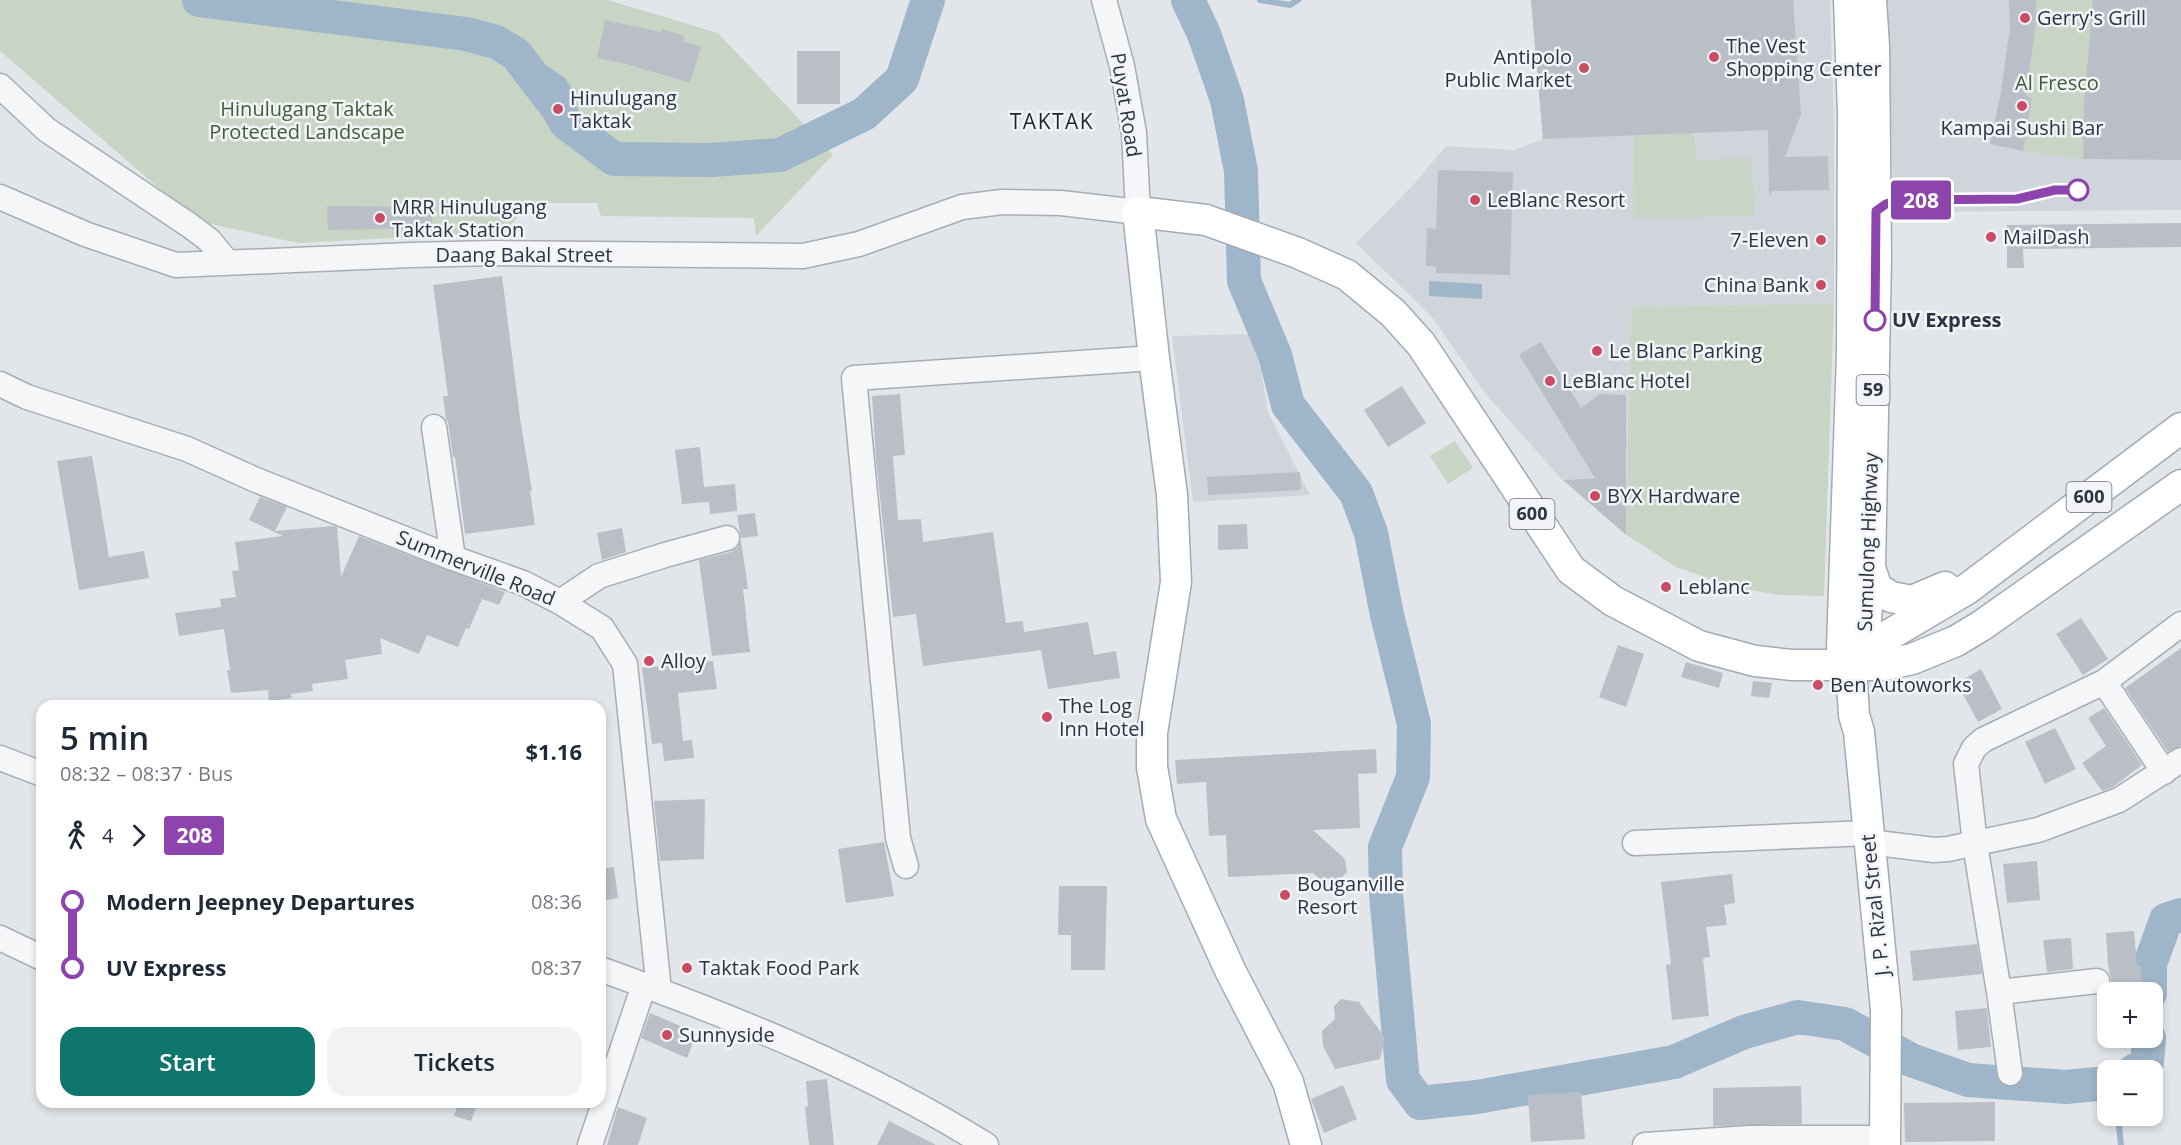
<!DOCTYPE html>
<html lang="en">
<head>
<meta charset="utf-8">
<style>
  body { margin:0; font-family:"Open Sans",sans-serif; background:#f2f2f3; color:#1f2937; height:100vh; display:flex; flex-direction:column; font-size:22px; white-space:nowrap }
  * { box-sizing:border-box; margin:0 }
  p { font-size:20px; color:#747a83 }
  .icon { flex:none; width:33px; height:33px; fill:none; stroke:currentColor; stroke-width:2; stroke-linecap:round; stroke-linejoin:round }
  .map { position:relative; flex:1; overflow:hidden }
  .side { position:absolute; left:36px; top:700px; width:570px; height:408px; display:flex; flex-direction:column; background:#fff; border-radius:18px; box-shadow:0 3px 9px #0003 }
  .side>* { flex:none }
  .badge { padding:0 12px; border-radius:4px; font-size:21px; line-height:39px }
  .buttons { position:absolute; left:2097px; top:982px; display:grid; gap:12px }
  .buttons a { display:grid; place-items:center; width:66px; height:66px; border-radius:12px; background:#fff; box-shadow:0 3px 9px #0003; font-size:30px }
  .map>.badge { position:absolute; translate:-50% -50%; box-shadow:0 0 0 3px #fff }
  .legs { display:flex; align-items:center; gap:9px; height:66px; padding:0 24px; font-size:20px }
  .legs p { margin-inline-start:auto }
  .headline { display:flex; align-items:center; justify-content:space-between; height:102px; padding:0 24px }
  h1 { font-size:33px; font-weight:600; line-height:45px }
  .primary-button { display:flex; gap:12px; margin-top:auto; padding:12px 24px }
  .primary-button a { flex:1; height:69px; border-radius:18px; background:#0f766e; color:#fff; font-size:24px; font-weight:600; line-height:69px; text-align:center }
  .primary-button a+a { background:#f2f2f3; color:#1f2937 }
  ul { padding:0 24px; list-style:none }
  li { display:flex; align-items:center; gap:21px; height:66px; font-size:22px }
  li i { display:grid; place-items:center; width:9px; height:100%; margin:0 8px; background:currentColor }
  li i::after { content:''; width:15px; height:15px; margin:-8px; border:4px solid; border-radius:50%; background:#fff }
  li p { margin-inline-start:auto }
  li:first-child i { background:linear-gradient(#0000 50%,currentColor 0) }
  li:last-child i { background:linear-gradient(currentColor 50%,#0000 0) }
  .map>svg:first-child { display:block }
  .built { fill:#d0d5dc; fill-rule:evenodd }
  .green { fill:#c8d4c4 }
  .water { fill:#9fb5c9 }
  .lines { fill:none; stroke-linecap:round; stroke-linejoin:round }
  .stream { stroke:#9fb5c9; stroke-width:6 }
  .river { stroke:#9fb5c9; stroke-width:34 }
  .building { fill:#babfc7 }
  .minor-casing { stroke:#a7adb4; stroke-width:27 }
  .major-casing { stroke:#a2aab6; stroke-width:33 }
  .minor { stroke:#f5f6f8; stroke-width:24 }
  .major { stroke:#fff; stroke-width:30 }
  .line-1-casing { stroke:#fff; stroke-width:14 }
  .line-1 { stroke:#8e44ad; stroke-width:9 }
  .poi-dot { fill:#ca4c64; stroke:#f2f4f7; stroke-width:2 }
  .stop-1-dot { fill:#fff; stroke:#8e44ad; stroke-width:3 }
  .labels { text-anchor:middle; stroke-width:5; stroke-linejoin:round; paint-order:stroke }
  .shield { fill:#f2f4f7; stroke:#676e78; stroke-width:1.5 }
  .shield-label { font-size:18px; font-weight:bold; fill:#2b3442 }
  .poi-label { font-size:20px; fill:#2b3442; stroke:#f2f4f7; text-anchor:start }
  .park-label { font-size:20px; fill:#415d38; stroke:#f2f4f7 }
  .street-label { font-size:20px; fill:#2b3442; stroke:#f2f4f7 }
  .stop-label { font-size:20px; font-weight:bold; fill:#2b3442; stroke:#f2f4f7; text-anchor:start }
  .neighbourhood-label { font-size:21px; letter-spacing:1.5px; fill:#1d2533; stroke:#f2f4f7 }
</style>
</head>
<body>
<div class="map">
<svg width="2181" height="1145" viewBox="0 0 2181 1145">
  <rect width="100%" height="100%" fill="#e2e6ea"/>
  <!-- built -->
  <path class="built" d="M 1531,0 L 1830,0 L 1834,127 L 1834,303 L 1631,307 L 1626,475 L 1562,480 L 1485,393 L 1431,316 L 1356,243 L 1415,183 L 1446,146 L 1514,150 L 1543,139 ZM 1695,134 L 1696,160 L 1634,136 Z
    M 1887,0 L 2181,0 L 2181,210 L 1894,212 Z
    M 1255,334 L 1268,412 L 1310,495 L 1193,502 L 1172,336 Z"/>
  <!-- green -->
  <path class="green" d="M 0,0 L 608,0 L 718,33 L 833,155 L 756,236 L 754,218 L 601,216 L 597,203 L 527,203 L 507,232 L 298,243 L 197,221 L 0,51 Z
    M 2036,0 L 2093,0 L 2084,102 L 2083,159 L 2023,151 L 2032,99 L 2026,95 L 2036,23 Z
    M 1694,132 L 1697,160 L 1752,158 L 1754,216 L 1633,218 L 1634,136 Z
    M 1834,303 L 1824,596 L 1779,595 L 1736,588 L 1676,567 L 1625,534 L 1631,307 Z
    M 1455,441 L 1473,468 L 1448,484 L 1430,456 Z"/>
  <!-- water -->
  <path class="water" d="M 466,34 L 501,34 L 565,78 L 577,98 L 566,123 L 552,130 L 541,108 L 530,97 L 523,76 L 513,63 L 492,47 Z
    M 1429,281 L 1482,284 L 1482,299 L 1429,296 Z"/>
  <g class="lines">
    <!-- stream -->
    <path class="stream" d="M 1260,0 L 1290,5 L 1298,0
      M 2118,1116 L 2121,1145"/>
    <!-- river -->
    <path class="river" d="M 199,0 L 466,34 L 496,42 L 516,54 L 558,109 L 566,123 L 614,159 L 711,160 L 780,155 L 864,114 L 902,79 L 928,0
      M 1188,0 L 1204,34 L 1227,100 L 1241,171 L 1244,281 L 1275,355 L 1288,405 L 1356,493 L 1371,533 L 1387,615 L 1414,724 L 1413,777 L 1385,847 L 1386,894 L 1403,1080 L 1420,1103 L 1477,1097 L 1674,1062 L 1744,1032 L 1798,1017 L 1845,1024 L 1911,1060 L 1968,1080 L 2066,1087 L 2108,1083
      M 2150,993 L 2150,964 L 2166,920 L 2181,915
      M 2134,1071 L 2147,1063 L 2149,1038"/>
  </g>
  <!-- building -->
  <path class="building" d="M 1531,0 L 1793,0 L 1801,114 L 1785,157 L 1828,156 L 1829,190 L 1772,191 L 1769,197 L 1768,130 L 1543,139 Z
    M 2009,0 L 2036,0 L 2036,23 L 2026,95 L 2032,99 L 2023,151 L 1990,144 L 2001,92 L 2010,28 Z
    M 2093,0 L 2181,0 L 2181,160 L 2083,159 L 2084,102 Z
    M 605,20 L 661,32 L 662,29 L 684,36 L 683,41 L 701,47 L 690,83 L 627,64 L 597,58 Z
    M 797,51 L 840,51 L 840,104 L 797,104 Z
    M 1438,170 L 1513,172 L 1510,275 L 1436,273 L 1436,266 L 1426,266 L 1427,228 L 1436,229 Z
    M 327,206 L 431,207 L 432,228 L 328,230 Z
    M 2181,223 L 2181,247 L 2023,249 L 2024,268 L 2007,268 L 2007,225 Z
    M 502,276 L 520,418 L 532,491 L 530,491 L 535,525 L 465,534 L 455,457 L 453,457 L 448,422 L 446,419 L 443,396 L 448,396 L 433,285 Z
    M 1541,342 L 1581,408 L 1600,394 L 1626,395 L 1626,535 L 1563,480 L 1595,478 L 1519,355 Z
    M 1402,386 L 1426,423 L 1388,447 L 1364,410 Z
    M 900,394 L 905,455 L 893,456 L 898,520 L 921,519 L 923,542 L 993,532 L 1006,623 L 1023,621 L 1024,632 L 1088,622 L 1094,655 L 1116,651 L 1120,678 L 1048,689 L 1041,650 L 923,666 L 916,614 L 893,617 L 876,460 L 872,396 Z
    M 700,447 L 704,487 L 735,484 L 737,511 L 710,514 L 709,502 L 682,504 L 675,450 Z
    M 92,456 L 109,557 L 144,551 L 149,578 L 79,590 L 57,461 Z
    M 1300,472 L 1301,490 L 1208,495 L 1207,477 Z
    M 260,497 L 287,507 L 275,531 L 334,526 L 337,527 L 341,577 L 359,536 L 505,592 L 499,605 L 482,599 L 469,629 L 466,628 L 458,647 L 427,635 L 419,654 L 380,638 L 382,654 L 345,660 L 348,679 L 312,684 L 313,691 L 291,694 L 292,698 L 269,701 L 268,690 L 231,693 L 227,670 L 230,670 L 224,629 L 179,636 L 175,613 L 221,607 L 220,599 L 236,597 L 232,571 L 239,570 L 235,542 L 283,536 L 249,520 Z
    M 755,513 L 758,536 L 741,538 L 737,515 Z
    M 1247,524 L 1248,549 L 1218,550 L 1218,525 Z
    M 622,528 L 626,552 L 602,560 L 597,533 Z
    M 741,540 L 748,589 L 743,589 L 750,652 L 712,656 L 699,560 L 731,552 L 737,548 Z
    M 2081,618 L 2108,659 L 2083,675 L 2056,634 Z
    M 1618,645 L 1644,654 L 1626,707 L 1599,697 Z
    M 2181,648 L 2181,746 L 2168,752 L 2125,688 Z
    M 713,661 L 717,689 L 678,693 L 683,741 L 692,740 L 694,758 L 664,761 L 662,743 L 652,744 L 642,668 Z
    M 1686,662 L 1723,673 L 1719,688 L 1681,677 Z
    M 1981,669 L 2002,709 L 1978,722 L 1957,683 Z
    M 1753,681 L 1772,683 L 1769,698 L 1751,696 Z
    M 2104,708 L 2142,765 L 2113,787 L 2102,791 L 2082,763 L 2106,746 L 2088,718 Z
    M 2055,728 L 2076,769 L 2045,784 L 2025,742 Z
    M 1376,749 L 1377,773 L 1358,774 L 1360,828 L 1313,830 L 1345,859 L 1347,872 L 1338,882 L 1325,883 L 1313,873 L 1228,877 L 1226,835 L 1209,836 L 1206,782 L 1177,784 L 1175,760 Z
    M 705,799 L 704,859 L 660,861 L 654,801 Z
    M 884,842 L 894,896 L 846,903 L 838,849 Z
    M 2037,861 L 2040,900 L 2007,903 L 2003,864 Z
    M 614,867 L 618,898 L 600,901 L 600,869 Z
    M 1732,874 L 1735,903 L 1724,905 L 1727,925 L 1706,927 L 1710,957 L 1703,958 L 1709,1016 L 1672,1020 L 1666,965 L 1671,964 L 1661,882 Z
    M 1059,886 L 1107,886 L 1105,970 L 1071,970 L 1071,935 L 1058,935 Z
    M 2134,931 L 2137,966 L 2141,966 L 2142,989 L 2110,991 L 2111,980 L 2108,965 L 2106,933 Z
    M 2071,938 L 2073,969 L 2047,972 L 2043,940 Z
    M 1977,944 L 1982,974 L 1913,981 L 1910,951 Z
    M 1341,999 L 1359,1002 L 1385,1038 L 1380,1059 L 1335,1069 L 1323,1046 L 1322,1031 L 1335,1019 L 1334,1006 Z
    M 1987,1008 L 1991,1047 L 1958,1050 L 1955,1011 Z
    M 650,1013 L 697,1033 L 687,1058 L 641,1038 Z
    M 827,1079 L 834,1145 L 809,1145 L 805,1107 L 808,1106 L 806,1081 Z
    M 1343,1085 L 1357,1119 L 1324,1133 L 1311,1099 Z
    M 1801,1086 L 1802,1124 L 1713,1126 L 1713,1088 Z
    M 1581,1092 L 1585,1139 L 1531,1142 L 1528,1095 Z
    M 459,1102 L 478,1102 L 471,1121 L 454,1116 Z
    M 1995,1102 L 1995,1141 L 1905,1142 L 1904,1103 Z
    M 618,1107 L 647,1118 L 638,1145 L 607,1145 Z
    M 889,1121 L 936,1145 L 877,1145 Z"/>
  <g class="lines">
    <defs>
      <path id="minor" d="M 0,86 L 47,130 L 189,225 L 209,240 L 228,263
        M 0,197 L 85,234 L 176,265 L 411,255 L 495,253 L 803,256 L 859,244 L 962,207 L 1002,202 L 1061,203 L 1138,212 L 1134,133 L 1122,66 L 1104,0
        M 0,384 L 27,397 L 187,449 L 256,480 L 453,558 L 523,583 L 560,602 L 602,628 L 625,664 L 659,990
        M 434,427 L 453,558
        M 560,602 L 599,576 L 665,555 L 727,538
        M 2104,682 L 2164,772
        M 0,758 L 42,774
        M 1869,842 L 1934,850 L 1948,849 L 2038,830 L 2119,800 L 2181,760
        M 1635,843 L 1868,833
        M 906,866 L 898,838 L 854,378 L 1154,358
        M 0,938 L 42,958
        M 600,969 C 733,1017 866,1070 986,1145
        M 1999,992 L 2097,981
        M 2010,1073 L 1999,992 L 1975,844 L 1966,764 L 1974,748 L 1983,740 L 2104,682 L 2181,624
        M 590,1145 L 644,985
        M 1645,1145 L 1750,1138 L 1885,1138"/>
      <path id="major" d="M 1849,0 L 1853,114 L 1852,354 L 1842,647 L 1851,666 L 1854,715 L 1859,732 L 1886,1010 L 1885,1145
        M 1870,568 L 1877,588 L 1891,597 L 1912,601 L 1945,587
        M 1847,647 L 1864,646 L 1889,635 L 1967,589 L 2181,428
        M 1851,666 L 1864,646 L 1870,568 L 1876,258 L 1874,46 L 1871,0
        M 1306,1145 L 1288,1082 L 1231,972 L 1161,819 L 1152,767 L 1152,733 L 1176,582 L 1172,495 L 1154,358 L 1138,212 L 1206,220 L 1298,253 L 1347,275 L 1393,313 L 1421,344 L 1571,570 L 1613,601 L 1699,646 L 1755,661 L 1792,665 L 1885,665 L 1912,659 L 1956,641 L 1981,626 L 2181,485"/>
    </defs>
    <!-- minor casing -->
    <use href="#minor" class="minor-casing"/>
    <!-- major casing -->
    <use href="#major" class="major-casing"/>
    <!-- minor -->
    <use href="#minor" class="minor"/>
    <!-- major -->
    <use href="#major" class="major"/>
  </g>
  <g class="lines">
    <defs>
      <path id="line-1" d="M 1875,320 L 1876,211 L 1886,204 L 1898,200 L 2017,199 L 2055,190 L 2078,190"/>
    </defs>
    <!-- line-1 casing -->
    <use href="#line-1" class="line-1-casing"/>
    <!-- line-1 -->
    <use href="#line-1" class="line-1"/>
  </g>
  <!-- markers -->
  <g class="poi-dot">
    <circle cx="2025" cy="18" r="6"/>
    <circle cx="1714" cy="57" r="6"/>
    <circle cx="1584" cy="68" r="6"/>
    <circle cx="2022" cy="106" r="6"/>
    <circle cx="558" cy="109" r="6"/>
    <circle cx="1475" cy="200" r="6"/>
    <circle cx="380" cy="218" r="6"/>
    <circle cx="1991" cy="237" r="6"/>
    <circle cx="1821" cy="240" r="6"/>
    <circle cx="1821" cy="285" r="6"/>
    <circle cx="1597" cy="351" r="6"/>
    <circle cx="1550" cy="381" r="6"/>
    <circle cx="1595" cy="496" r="6"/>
    <circle cx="1666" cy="587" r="6"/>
    <circle cx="649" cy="661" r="6"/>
    <circle cx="1818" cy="685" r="6"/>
    <circle cx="1047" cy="717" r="6"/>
    <circle cx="1285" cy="895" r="6"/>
    <circle cx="687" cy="968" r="6"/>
    <circle cx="667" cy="1035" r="6"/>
  </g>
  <g class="stop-1-dot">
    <circle cx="2078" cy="190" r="10"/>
    <circle cx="1875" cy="320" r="10"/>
  </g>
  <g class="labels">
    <!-- shield labels -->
    <g class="shield">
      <rect x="1856.5" y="375" width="33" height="30" rx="4.5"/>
      <rect x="2066.5" y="482" width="45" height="30" rx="4.5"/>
      <rect x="1509.5" y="499" width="45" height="30" rx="4.5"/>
    </g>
    <g class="shield-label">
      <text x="1873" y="396">59</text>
      <text x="2089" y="503">600</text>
      <text x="1532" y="520">600</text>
    </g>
    <!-- poi labels -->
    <g class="poi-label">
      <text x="2037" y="25">Gerry's Grill</text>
      <text x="1726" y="53">The Vest<tspan x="1726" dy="23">Shopping Center</tspan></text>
      <text x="1572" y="64" text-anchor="end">Antipolo<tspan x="1572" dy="23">Public Market</tspan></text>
      <text x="570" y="105">Hinulugang<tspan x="570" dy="23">Taktak</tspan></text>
      <text x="2022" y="135" text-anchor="middle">Kampai Sushi Bar</text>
      <text x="1487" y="207">LeBlanc Resort</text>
      <text x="392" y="214">MRR Hinulugang<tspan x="392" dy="23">Taktak Station</tspan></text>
      <text x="2003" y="244">MailDash</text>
      <text x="1809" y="247" text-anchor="end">7-Eleven</text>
      <text x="1809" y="292" text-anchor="end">China Bank</text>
      <text x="1609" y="358">Le Blanc Parking</text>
      <text x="1562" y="388">LeBlanc Hotel</text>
      <text x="1607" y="503">BYX Hardware</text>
      <text x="1678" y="594">Leblanc</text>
      <text x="661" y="668">Alloy</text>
      <text x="1830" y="692">Ben Autoworks</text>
      <text x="1059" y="713">The Log<tspan x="1059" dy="23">Inn Hotel</tspan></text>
      <text x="1297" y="891">Bouganville<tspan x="1297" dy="23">Resort</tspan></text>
      <text x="699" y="975">Taktak Food Park</text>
      <text x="679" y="1042">Sunnyside</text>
    </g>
    <!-- park labels -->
    <g class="park-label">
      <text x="2057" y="90">Al Fresco</text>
      <text x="307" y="116">Hinulugang Taktak<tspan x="307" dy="23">Protected Landscape</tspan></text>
    </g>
    <!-- street labels -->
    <g class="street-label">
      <text transform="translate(1126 105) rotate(81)" y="7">Puyat Road</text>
      <text x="524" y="262">Daang Bakal Street</text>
      <text transform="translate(1868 542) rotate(-88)" y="7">Sumulong Highway</text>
      <text transform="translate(476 568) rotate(22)" y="7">Summerville Road</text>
      <text transform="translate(1875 905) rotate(-96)" y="7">J. P. Rizal Street</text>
    </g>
    <!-- stop labels -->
    <g class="stop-label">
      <text x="1892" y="327">UV Express</text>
    </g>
    <!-- neighbourhood labels -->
    <g class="neighbourhood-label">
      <text x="1052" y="129">TAKTAK</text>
    </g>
  </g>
</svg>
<div class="buttons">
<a>+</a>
<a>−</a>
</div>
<b class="badge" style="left:1921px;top:200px;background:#8e44ad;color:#fff">208</b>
<section class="side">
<div class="headline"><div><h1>5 min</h1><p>08:32 – 08:37 · Bus</p></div><b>$1.16</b></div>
<div class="legs"><svg class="icon" aria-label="walk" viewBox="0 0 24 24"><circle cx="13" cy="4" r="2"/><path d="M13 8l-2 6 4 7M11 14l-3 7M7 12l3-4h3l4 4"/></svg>4<svg class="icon" aria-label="forward" viewBox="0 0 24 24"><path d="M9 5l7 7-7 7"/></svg><b class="badge" style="background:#8e44ad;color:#fff">208</b></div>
<ul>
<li><i style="color:#8e44ad"></i><b>Modern Jeepney Departures</b><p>08:36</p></li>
<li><i style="color:#8e44ad"></i><b>UV Express</b><p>08:37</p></li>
</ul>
<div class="primary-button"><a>Start</a><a>Tickets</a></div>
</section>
</div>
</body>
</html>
